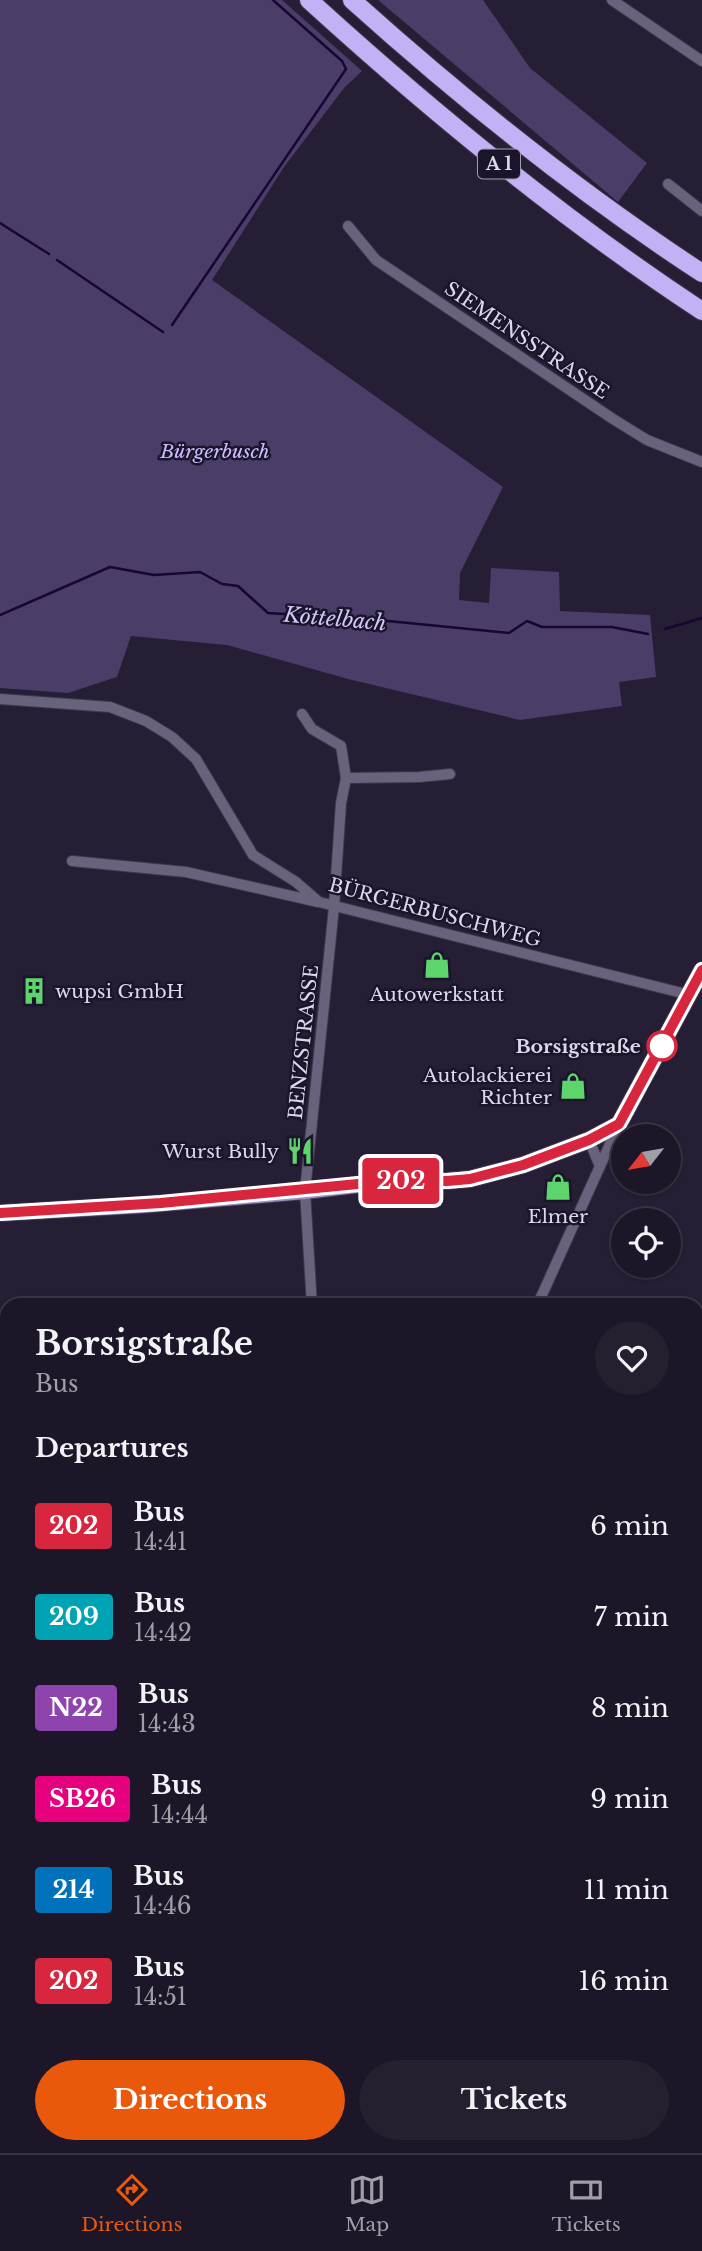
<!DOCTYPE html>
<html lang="en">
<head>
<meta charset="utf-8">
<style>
  body { margin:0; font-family:"Libre Baskerville",serif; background:#251f30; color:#f1f3f6; height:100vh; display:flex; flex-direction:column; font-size:26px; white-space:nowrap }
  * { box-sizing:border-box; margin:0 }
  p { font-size:23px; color:#a09fa8 }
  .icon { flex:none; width:38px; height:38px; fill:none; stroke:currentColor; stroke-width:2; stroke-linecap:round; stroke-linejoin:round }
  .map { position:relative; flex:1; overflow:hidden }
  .side { position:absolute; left:0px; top:1298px; width:704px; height:856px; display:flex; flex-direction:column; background:#1c1628; border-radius:21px 21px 0 0; box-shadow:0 2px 5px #0004,0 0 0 2px #3a3545 }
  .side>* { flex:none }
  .badge { padding:0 14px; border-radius:5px; font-size:24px; line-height:46px }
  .needle { width:46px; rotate:239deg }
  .fabs { position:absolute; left:611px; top:1124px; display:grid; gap:14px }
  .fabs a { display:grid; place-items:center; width:70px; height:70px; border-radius:50%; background:#1c1628; box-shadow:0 2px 5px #0004,0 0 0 2px #3a3545; font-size:35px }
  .map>.badge { position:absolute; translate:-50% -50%; box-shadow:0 0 0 4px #fff }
  h2 { padding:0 35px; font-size:26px; line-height:63px }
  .round { display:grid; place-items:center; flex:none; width:74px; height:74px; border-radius:37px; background:#251f30 }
  .overview { display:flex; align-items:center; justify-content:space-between; height:119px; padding:0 35px }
  h1 { font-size:33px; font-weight:700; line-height:52px }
  .primary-button { display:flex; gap:14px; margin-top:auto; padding:14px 35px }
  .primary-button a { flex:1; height:80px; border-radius:42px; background:#ea580c; color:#fff; font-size:28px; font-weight:700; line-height:80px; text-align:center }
  .primary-button a+a { background:#251f30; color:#f1f3f6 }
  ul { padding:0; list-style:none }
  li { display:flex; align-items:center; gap:21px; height:91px; padding:0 35px }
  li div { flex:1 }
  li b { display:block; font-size:26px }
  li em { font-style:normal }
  li .badge { min-width:77px; font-weight:700; text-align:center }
  .tabs { display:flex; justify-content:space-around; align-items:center; height:98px; border-top:2px solid #3a3545; background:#1c1628; font-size:19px; color:#a09fa8 }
  .tabs a { display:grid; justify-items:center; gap:4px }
  .tabs .selected { color:#ea580c }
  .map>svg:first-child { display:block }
  .green { fill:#4a3d68 }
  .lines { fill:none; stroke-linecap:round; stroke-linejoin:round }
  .stream { stroke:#180533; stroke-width:2.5 }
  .street-casing { stroke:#3f394d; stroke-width:12 }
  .secondary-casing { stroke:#3f394d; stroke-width:17 }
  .primary-casing { stroke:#3f394d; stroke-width:18 }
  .highway-casing { stroke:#3f394d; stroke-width:20 }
  .street { stroke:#68627d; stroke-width:10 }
  .secondary { stroke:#68627d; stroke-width:14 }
  .primary { stroke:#9e91c4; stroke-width:16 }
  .highway { stroke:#c2b1f4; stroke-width:18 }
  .rail-casing { stroke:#7f798d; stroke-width:5 }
  .rail { stroke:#1b152b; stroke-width:2.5; stroke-dasharray:8; stroke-linecap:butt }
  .line-casing { stroke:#fff; stroke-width:16 }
  .line { stroke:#d7263d; stroke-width:10 }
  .stop-dot { fill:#fff; stroke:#d7263d; stroke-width:3.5 }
  .labels { text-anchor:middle; stroke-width:5; stroke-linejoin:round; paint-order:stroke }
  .shield { fill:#1b152b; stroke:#a29eaf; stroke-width:2 }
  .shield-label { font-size:18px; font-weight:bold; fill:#dcd8e8 }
  .street-label { font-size:19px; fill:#dcd8e8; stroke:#1b152b }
  .park-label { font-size:19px; font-style:italic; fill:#cebdfe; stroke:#1b152b }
  .poi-label { font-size:19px; fill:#dcd8e8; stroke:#1b152b }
  .stop-label { font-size:19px; font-weight:bold; fill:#dcd8e8; stroke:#1b152b; text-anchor:end }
  .water-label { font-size:21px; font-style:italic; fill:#d3c8f9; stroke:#1b152b }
</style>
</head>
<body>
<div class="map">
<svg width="702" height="2153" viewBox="0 0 702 2153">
  <rect width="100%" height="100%" fill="#251e35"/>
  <!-- green -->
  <path class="green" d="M 0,0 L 282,0 L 362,71 L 344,88 L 284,167 L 212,280 L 503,487 L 460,573 L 459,600 L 489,603 L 491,568 L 559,572 L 560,611 L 650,615 L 656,677 L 619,682 L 622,706 L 520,720 L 348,679 L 227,645 L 131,636 L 117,677 L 68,693 L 0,688 Z
    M 378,0 L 483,0 L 530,68 L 647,163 L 618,202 Z
    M 702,1414 L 702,1645 L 697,1650 L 696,1419 Z"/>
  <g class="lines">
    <!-- stream -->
    <path class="stream" d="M 0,223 L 49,254
      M 57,260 L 163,332
      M 172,325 L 346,69 L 342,61 L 273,0
      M 0,615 L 110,567 L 154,575 L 200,572 L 222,584 L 238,586 L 268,613 L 368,619 L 509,633 L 527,621 L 542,627 L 612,627 L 648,634
      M 665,629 L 702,618"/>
    <defs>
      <path id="street" d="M 612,0 L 702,61
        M 668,184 L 702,211
        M 348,226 L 376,260 L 613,419 L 647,440 L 702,462
        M 0,699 L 110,707 L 146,721 L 172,737 L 196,759 L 253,855 L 296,882 L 319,902 L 690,995
        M 302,714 L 312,729 L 341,746 L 346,778
        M 72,861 L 186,872 L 318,902
        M 589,1140 L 599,1164
        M 312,1306 L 305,1191 L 334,907 L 341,803 L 346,778 L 419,777 L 450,774
        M 537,1306 L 619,1124"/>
      <path id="secondary" d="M 696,1906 L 702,1905
        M 330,2147 L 334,2153
        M 107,2153 L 149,2151
        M 142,2153 L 166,2147
        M 368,2153 L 368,2147"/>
      <path id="primary" d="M 0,1213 L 141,1205 L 305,1191 L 389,1181 L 447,1181 L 470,1179 L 523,1165 L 589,1140 L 619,1124 L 702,970"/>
      <path id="highway" d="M 309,0 C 433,113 562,219 702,311
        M 352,0 C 462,99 578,192 702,273
        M 0,1561 L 7,1567
        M 0,1582 L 7,1588
        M 496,2147 L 499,2153
        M 513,2147 L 516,2153"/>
    </defs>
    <!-- street casing -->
    <use href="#street" class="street-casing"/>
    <!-- secondary casing -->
    <use href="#secondary" class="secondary-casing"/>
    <!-- primary casing -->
    <use href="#primary" class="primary-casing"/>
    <!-- highway casing -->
    <use href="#highway" class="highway-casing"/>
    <!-- street -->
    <use href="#street" class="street"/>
    <!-- secondary -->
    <use href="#secondary" class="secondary"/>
    <!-- primary -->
    <use href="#primary" class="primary"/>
    <!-- highway -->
    <use href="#highway" class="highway"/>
    <defs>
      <path id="rail" d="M 696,1372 L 702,1367
        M 696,1772 L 702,1764
        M 0,1932 L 7,1927
        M 0,1988 L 7,1982
        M 0,2015 L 7,2012
        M 0,2149 L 12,2147
        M 14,2153 L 55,2147"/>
    </defs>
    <!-- rail casing -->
    <use href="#rail" class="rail-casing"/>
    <!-- rail -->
    <use href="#rail" class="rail"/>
  </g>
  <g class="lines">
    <defs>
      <path id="line" d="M 0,1213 L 161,1203 L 389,1181 L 447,1181 L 470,1179 L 523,1165 L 589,1140 L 619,1124 L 702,970"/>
    </defs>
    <!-- line casing -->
    <use href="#line" class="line-casing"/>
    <!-- line -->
    <use href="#line" class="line"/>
  </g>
  <!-- icons -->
  <defs>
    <symbol id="shop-bare" viewBox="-9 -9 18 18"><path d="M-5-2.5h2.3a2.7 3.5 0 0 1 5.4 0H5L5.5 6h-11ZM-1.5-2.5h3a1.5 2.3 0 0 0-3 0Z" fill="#5dd56c" stroke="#1b152b" stroke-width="2.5" paint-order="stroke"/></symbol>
    <symbol id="building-bare" viewBox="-9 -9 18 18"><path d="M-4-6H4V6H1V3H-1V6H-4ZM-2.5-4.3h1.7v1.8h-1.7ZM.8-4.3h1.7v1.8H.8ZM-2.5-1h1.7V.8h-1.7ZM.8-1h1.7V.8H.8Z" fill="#5dd56c" stroke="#1b152b" stroke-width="2.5" paint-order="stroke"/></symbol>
    <symbol id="restaurant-bare" viewBox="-9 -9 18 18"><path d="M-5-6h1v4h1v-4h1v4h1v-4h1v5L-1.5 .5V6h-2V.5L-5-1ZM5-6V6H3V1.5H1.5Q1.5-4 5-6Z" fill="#5dd56c" stroke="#1b152b" stroke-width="2.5" paint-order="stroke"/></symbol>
  </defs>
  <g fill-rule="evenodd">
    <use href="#shop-bare" x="418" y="946" width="38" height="38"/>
    <use href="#building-bare" x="15" y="972" width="38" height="38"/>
    <use href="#shop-bare" x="554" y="1067" width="38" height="38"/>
    <use href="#restaurant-bare" x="281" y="1132" width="38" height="38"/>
    <use href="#shop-bare" x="539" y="1168" width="38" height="38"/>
  </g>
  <!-- markers -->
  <circle class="stop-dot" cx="662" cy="1046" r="14"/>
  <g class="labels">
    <!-- shield labels -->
    <rect class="shield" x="478" y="149.5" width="42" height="29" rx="5"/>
    <g class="shield-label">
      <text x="499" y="170">A 1</text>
    </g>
    <!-- street labels -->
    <g class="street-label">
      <text transform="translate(527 340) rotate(34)" y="7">SIEMENSSTRASSE</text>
      <text transform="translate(435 912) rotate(15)" y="7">BÜRGERBUSCHWEG</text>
      <text transform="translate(303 1042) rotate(-84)" y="7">BENZSTRASSE</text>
    </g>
    <!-- park labels -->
    <g class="park-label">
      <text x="215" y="458">Bürgerbusch</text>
    </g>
    <!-- poi labels -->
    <g class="poi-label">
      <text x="55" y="998" text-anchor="start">wupsi GmbH</text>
      <text x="437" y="1001">Autowerkstatt</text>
      <text x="552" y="1082" text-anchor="end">Autolackierei<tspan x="552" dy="22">Richter</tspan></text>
      <text x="279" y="1158" text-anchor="end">Wurst Bully</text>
      <text x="558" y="1223">Elmer</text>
    </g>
    <!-- stop labels -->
    <g class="stop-label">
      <text x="641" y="1053">Borsigstraße</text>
    </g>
    <!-- water labels -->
    <g class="water-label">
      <text transform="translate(335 619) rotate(5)" y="7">Köttelbach</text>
    </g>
  </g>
</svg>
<div class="fabs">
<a><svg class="needle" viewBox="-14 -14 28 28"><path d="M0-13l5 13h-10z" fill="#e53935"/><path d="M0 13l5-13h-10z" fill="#a09fa8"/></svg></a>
<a><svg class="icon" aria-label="locate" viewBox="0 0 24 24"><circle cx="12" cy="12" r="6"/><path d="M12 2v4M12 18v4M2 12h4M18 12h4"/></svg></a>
</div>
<b class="badge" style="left:401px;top:1181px;background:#d7263d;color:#fff">202</b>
<section class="side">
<div class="overview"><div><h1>Borsigstraße</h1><p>Bus</p></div><a class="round"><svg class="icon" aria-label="heart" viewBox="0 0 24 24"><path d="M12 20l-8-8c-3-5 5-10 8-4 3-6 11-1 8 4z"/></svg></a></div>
<h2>Departures</h2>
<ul>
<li><span class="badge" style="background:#d7263d;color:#fff">202</span><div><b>Bus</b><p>14:41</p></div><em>6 min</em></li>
<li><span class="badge" style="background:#00a3b4;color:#fff">209</span><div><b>Bus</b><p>14:42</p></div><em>7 min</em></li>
<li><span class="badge" style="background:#8e44ad;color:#fff">N22</span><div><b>Bus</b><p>14:43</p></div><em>8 min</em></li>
<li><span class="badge" style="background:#e6007e;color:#fff">SB26</span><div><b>Bus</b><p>14:44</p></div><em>9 min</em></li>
<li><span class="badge" style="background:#0072bc;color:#fff">214</span><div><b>Bus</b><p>14:46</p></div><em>11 min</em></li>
<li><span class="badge" style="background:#d7263d;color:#fff">202</span><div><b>Bus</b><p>14:51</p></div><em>16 min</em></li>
</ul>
<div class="primary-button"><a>Directions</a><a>Tickets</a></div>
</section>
</div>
<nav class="tabs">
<a class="selected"><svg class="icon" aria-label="directions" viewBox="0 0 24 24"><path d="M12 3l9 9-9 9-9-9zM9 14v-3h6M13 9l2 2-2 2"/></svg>Directions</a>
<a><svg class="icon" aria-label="map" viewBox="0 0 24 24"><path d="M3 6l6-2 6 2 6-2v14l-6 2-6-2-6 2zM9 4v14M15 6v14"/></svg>Map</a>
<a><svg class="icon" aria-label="tickets" viewBox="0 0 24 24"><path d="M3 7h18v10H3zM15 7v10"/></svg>Tickets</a>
</nav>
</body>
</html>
